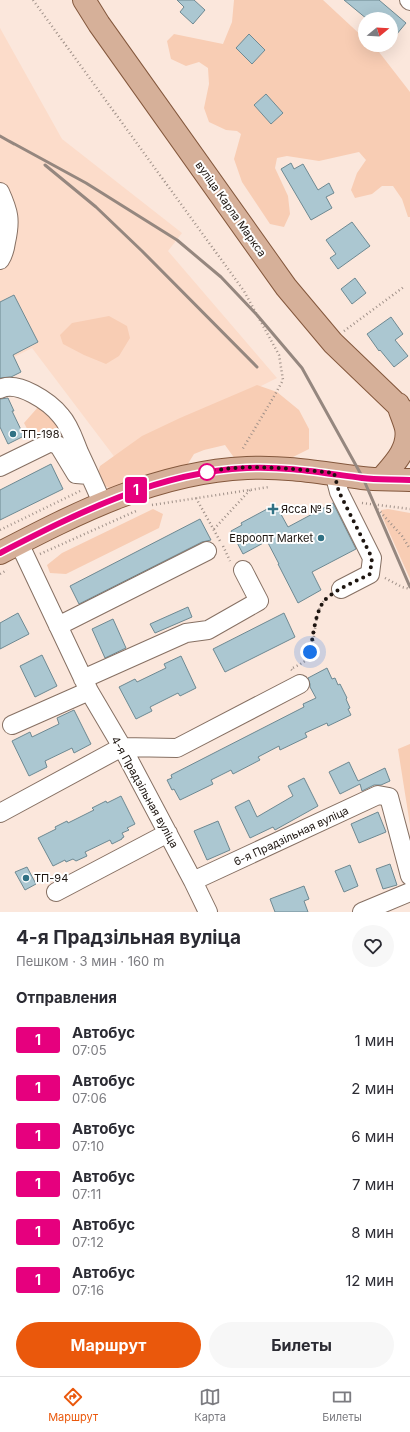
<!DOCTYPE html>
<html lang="ru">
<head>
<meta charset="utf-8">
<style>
  body { margin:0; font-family:Inter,sans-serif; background:#f7f7f7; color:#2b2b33; height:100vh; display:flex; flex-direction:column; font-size:15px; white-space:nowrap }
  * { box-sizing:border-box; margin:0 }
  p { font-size:13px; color:#7c7c81 }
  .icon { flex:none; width:22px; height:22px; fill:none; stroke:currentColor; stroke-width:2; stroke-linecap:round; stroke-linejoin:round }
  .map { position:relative; height:912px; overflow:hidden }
  .drawer { display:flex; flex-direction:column; background:#fff; flex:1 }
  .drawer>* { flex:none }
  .badge { padding:0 8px; border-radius:3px; font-size:14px; line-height:26px }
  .needle { width:26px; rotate:72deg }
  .buttons { position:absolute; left:358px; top:12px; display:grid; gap:8px }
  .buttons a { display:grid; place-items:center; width:40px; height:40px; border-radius:50%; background:#fff; box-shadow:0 4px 16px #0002; font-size:20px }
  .you { position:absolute; width:20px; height:20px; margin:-10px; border:3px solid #fff; border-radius:50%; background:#1a73e8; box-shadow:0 0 0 6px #1a73e833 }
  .map>.badge { position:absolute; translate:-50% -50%; box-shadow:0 0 0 2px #fff }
  h2 { padding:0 16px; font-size:15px; line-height:36px }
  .round { display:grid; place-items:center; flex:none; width:42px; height:42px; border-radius:21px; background:#f7f7f7 }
  .overview { display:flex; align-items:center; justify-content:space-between; height:68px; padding:0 16px }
  h1 { font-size:19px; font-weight:700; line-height:30px }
  .cta { display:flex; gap:8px; margin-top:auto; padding:8px 16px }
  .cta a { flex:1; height:46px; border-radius:24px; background:#ea580c; color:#fff; font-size:16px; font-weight:700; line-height:46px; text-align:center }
  .cta a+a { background:#f7f7f7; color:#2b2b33 }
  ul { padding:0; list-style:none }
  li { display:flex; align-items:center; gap:12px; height:48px; padding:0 16px }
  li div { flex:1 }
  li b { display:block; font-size:15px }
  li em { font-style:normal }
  li .badge { min-width:44px; font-weight:700; text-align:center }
  .tabs { display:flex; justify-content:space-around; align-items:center; height:56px; border-top:1px solid #e1e1e2; background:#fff; font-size:11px; color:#7c7c81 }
  .tabs a { display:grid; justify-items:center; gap:2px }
  .tabs .active { color:#ea580c }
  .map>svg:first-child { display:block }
  .built { fill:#fcdcca }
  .green { fill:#f8cdb4 }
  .building { fill:#abc7d1; stroke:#6e8992 }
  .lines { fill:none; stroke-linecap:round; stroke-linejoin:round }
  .minor-casing { stroke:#867063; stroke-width:20 }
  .major-casing { stroke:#84583d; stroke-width:24 }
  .path { stroke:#9f9088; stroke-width:2.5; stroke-dasharray:1 3; stroke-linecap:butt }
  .minor { stroke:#fff; stroke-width:18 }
  .major { stroke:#d6b099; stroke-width:22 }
  .rail { stroke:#95877f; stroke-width:3 }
  .line-casing { stroke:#fff; stroke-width:9 }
  .line { stroke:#e6007e; stroke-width:6 }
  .walk { stroke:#1d1510; stroke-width:4; stroke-dasharray:0 7.2 }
  .poi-dot { fill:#307184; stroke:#fff; stroke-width:1.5 }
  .stop-dot { fill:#fff; stroke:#e6007e; stroke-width:2 }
  .labels { text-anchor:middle; stroke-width:4; stroke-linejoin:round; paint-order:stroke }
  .street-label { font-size:11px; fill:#1d1510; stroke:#fff }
  .poi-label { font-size:11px; fill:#1d1510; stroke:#fff; text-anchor:start }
</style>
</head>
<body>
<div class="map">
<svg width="410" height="912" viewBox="0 0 410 912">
  <rect width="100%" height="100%" fill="#fbe7dc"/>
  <!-- built -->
  <path class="built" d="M 0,28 L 62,139 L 182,233 L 168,251 L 277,378 L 116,459 L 32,348 L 0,364 Z"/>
  <!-- green -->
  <path class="green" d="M 234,0 L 323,0 L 365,39 L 365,45 L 371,45 L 379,52 L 410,92 L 410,217 L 408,217 L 402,199 L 393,186 L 382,186 L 372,194 L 355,198 L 351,190 L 357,173 L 366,160 L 359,152 L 319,161 L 287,156 L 277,158 L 275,168 L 288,196 L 290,214 L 284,227 L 270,224 L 242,182 L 234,159 L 241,134 L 237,131 L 226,130 L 209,122 L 204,108 L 209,84 L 208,68 L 199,62 L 186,66 L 171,59 L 167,41 L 174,34 L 223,44 L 232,22 Z
    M 109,316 L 127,326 L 130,338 L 119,356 L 106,364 L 84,355 L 63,344 L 60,335 L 72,323 Z
    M 257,385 L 277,392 L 299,410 L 309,429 L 309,449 L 293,457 L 235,459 L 225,445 L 204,450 L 194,454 L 186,467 L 111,489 L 95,481 L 100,466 L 142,436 L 180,418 Z
    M 39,406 L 63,427 L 57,433 L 36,441 L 31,436 L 24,423 Z
    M 153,509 L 163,514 L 159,528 L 66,574 L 50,573 L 47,565 L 62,553 Z
    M 388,509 L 410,513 L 410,579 L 382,516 L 381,510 Z
    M 410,744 L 410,825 L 398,749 Z"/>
  <!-- building -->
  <path class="building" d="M 177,0 L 194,0 L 205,10 L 193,24 L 180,12 L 184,7 Z
    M 344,0 L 379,0 L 406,23 L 391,41 L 391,19 L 367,19 Z
    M 249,34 L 265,50 L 252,64 L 236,48 Z
    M 266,94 L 283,113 L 271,124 L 254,105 Z
    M 291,163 L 294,169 L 303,164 L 318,190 L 329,183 L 334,193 L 326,197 L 332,208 L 311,220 L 281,169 Z
    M 352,222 L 370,246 L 338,269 L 330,258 L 336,254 L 326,240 Z
    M 355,278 L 366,293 L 352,304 L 341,289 Z
    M 14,295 L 38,342 L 13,355 L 21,372 L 11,377 L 0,378 L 0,302 Z
    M 391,317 L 403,334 L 395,340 L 408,356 L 394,367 L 380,350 L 379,351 L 367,334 Z
    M 8,398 L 14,411 L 12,411 L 24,436 L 8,444 L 0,427 L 0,399 Z
    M 51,464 L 63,489 L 0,520 L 0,490 Z
    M 333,503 L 356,549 L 312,572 L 321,590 L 298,603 L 278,564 L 279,564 L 267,541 L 243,554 L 231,531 L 242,525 L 241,523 L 269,508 L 270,511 L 277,507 L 288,527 Z
    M 200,519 L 211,540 L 202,542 L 79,604 L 70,586 Z
    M 188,607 L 192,617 L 155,633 L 150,624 Z
    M 18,613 L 29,634 L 0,649 L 0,623 Z
    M 284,613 L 295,637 L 225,672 L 213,649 Z
    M 113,619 L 126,648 L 105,658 L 92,629 Z
    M 42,655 L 57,686 L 35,697 L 20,666 Z
    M 181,656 L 196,688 L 180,696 L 178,693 L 150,707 L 152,711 L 136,719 L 119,687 L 135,679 L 137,682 L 166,668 L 164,664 Z
    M 327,668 L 332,679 L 335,678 L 338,685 L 340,684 L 347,698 L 346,699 L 350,708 L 348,709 L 351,715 L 328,726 L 327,723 L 305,733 L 307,737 L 280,750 L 279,746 L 258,757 L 260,760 L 233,774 L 231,770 L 211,780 L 213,784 L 180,800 L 174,789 L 172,790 L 167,780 L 172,778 L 171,775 L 304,707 L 303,704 L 316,698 L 310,687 L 310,684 L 308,678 Z
    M 74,710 L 91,744 L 74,753 L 72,748 L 45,761 L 47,767 L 29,776 L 12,741 L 30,732 L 32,737 L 59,724 L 57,718 Z
    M 349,762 L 358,781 L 385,768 L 390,781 L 381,785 L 374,785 L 362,791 L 360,784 L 340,794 L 329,772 Z
    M 304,778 L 318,806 L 275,830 L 273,827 L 250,838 L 235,807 L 249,800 L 257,817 L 293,796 L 288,786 Z
    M 121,796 L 135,824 L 127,828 L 129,830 L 122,833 L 124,837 L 122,838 L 122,839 L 112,844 L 110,840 L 85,852 L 87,856 L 76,861 L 73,859 L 66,862 L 65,860 L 53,866 L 38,838 L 56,829 L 55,827 L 67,821 L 68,823 L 94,810 L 92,808 L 106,801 L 107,803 Z
    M 378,812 L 386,832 L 359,843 L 351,824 Z
    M 218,821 L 230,850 L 207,860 L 194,831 Z
    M 390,864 L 397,885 L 383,889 L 376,869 Z
    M 350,865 L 358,886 L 344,892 L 335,871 Z
    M 27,867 L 36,884 L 25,890 L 15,872 Z
    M 304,886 L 309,899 L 304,901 L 308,912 L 275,912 L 270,899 Z"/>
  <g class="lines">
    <defs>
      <path id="minor" d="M 409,0 L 410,1
        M 0,192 C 9,212 11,220 6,242 C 5,249 4,254 0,260
        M 0,389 C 18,380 50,402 61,416 C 70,426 74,440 79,452 C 87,469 95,486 102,503
        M 0,467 L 51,442 L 59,446 L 76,474 L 89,475
        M 334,473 L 339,492 L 372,558 L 370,574 L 341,589
        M 19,543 L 89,691 L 122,747 L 193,881 L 208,912
        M 58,626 L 207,551
        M 83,679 L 186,633 L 208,630 L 259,601 L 243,570
        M 12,725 L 89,691
        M 0,813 L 122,747 L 177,748 L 300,684
        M 193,881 L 378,795 L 389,797 L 410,876
        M 56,892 L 168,833
        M 362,912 L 410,892"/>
      <path id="major" d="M 84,0 L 99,24 L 286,287 L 333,343 L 410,417
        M 381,479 C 393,465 410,449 406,428 C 404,420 400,412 398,404
        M 0,553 C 79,512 157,472 247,468 C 286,466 323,473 362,478 C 377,480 394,479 410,480"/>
    </defs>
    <!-- minor casing -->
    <use href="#minor" class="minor-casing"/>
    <!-- major casing -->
    <use href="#major" class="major-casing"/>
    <!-- path -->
    <path class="path" d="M 33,0 L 244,291 L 279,355 L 283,380 L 273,398 L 242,450
      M 344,331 L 405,286
      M 196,498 L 220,541
      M 362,503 L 410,509
      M 152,505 L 269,487
      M 375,506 L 402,536 L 410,549
      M 214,529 L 250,490
      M 0,530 L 80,491
      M 223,546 L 230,561
      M 40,554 L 136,511
      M 0,574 L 7,570
      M 385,578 L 402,587 L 410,589
      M 292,670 L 291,669 C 296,666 304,663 307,659 C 318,645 311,609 328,597"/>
    <!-- minor -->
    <use href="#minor" class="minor"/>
    <!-- major -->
    <use href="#major" class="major"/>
    <!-- rail -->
    <path class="rail" d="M 0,136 L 14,144
      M 9,141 L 86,183 L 177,240 L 221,277 L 257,315 L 302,368 L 363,478 L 410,587
      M 45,165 L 96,207 L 142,251 L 257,367"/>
  </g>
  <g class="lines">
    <defs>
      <path id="line" d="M 0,553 C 78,513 158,472 247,468 C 286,466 323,473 362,478 C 377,480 394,479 410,480"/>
    </defs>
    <!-- line casing -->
    <use href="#line" class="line-casing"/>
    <!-- line -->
    <use href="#line" class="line"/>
    <!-- walk -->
    <path class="walk" d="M 207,472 C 248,463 293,469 334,473 L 339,492 L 372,558 L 370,574 C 355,582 338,588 326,599 C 315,609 313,638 310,652"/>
  </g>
  <!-- markers -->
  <g class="poi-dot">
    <circle cx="13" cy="434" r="4"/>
    <path d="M271 503h4v4h4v4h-4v4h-4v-4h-4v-4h4z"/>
    <circle cx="321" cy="538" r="4"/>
    <circle cx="26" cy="878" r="4"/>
  </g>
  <circle class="stop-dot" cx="207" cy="472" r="8"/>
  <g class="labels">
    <!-- street labels -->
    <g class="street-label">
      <text transform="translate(231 209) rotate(55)" y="4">вуліца Карла Маркса</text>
      <text transform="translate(145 792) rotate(61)" y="4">4-я Прадзільная вуліца</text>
      <text transform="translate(291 836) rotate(-25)" y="4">6-я Прадзільная вуліца</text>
    </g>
    <!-- poi labels -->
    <g class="poi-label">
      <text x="21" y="438">ТП-198</text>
      <text x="281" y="513">Ясса № 5</text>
      <text x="313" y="542" text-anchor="end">Евроопт Market</text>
      <text x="34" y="882">ТП-94</text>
    </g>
  </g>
</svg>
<div class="buttons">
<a><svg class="needle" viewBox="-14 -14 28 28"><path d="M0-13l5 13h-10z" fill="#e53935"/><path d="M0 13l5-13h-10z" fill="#7c7c81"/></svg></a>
</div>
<div class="you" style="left:310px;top:652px"></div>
<b class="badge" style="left:136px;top:490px;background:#e6007e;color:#fff">1</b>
</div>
<section class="drawer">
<div class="overview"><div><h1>4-я Прадзільная вуліца</h1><p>Пешком · 3 мин · 160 m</p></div><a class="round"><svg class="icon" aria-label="heart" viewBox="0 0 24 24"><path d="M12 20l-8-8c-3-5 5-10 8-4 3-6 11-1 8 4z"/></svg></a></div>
<h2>Отправления</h2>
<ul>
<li><span class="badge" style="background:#e6007e;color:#fff">1</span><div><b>Автобус</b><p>07:05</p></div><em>1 мин</em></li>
<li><span class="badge" style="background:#e6007e;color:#fff">1</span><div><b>Автобус</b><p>07:06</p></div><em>2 мин</em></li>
<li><span class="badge" style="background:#e6007e;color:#fff">1</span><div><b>Автобус</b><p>07:10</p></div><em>6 мин</em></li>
<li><span class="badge" style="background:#e6007e;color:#fff">1</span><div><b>Автобус</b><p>07:11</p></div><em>7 мин</em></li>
<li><span class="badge" style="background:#e6007e;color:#fff">1</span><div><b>Автобус</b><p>07:12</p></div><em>8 мин</em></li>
<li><span class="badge" style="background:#e6007e;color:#fff">1</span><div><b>Автобус</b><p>07:16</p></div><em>12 мин</em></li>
</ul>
<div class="cta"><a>Маршрут</a><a>Билеты</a></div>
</section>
<nav class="tabs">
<a class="active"><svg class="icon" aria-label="directions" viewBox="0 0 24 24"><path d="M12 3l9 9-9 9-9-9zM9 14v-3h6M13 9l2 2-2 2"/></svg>Маршрут</a>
<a><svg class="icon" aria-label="map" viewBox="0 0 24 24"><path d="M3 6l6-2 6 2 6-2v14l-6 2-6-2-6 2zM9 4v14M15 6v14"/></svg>Карта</a>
<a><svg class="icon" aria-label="tickets" viewBox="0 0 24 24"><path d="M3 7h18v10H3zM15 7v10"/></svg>Билеты</a>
</nav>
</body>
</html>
